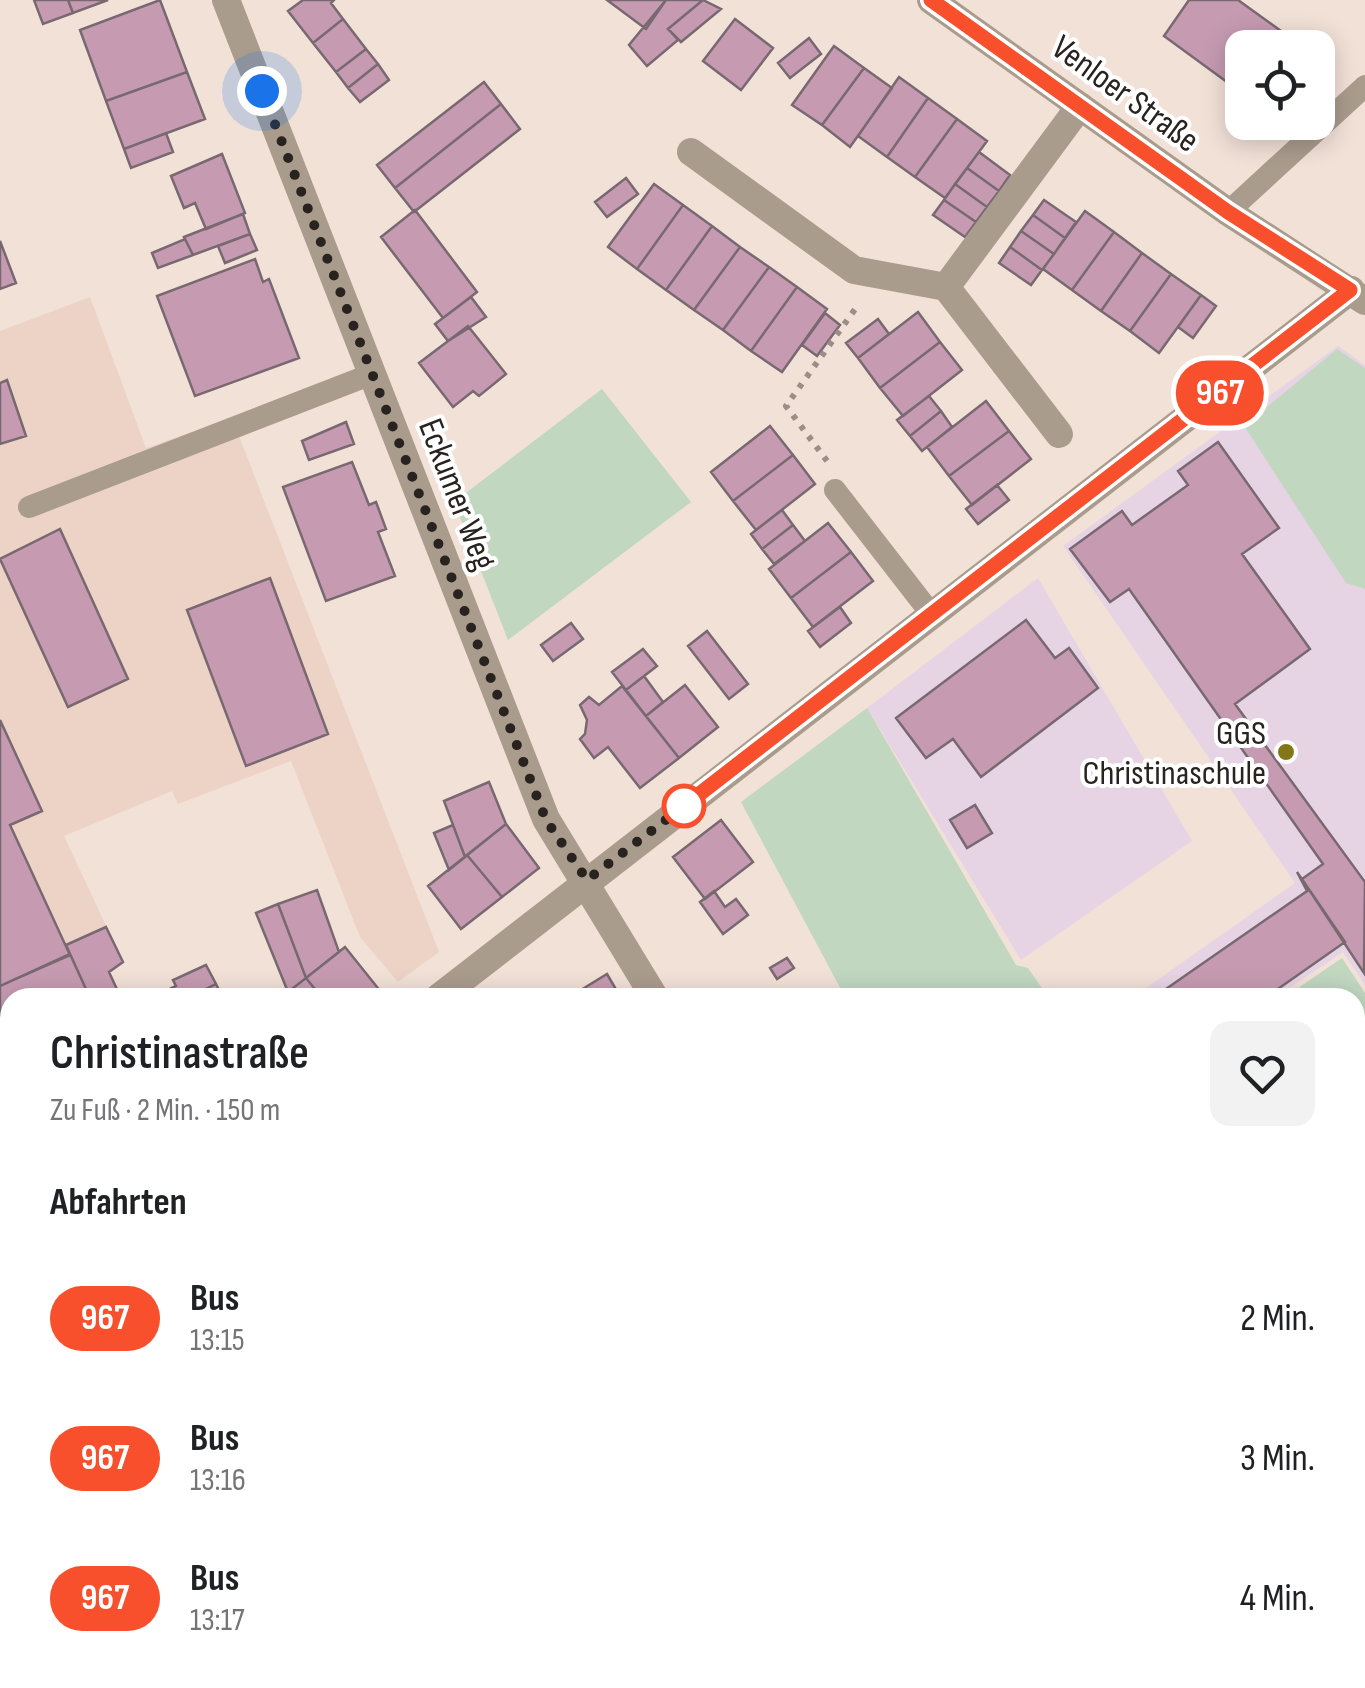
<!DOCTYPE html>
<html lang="de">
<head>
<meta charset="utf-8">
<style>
  body { margin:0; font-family:"Sofia Sans Condensed",sans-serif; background:#f2f2f2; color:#202124; height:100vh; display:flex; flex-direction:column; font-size:38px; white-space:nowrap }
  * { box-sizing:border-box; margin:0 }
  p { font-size:32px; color:#757577 }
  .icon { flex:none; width:55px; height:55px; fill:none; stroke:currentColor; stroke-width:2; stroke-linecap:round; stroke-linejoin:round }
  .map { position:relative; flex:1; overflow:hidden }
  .drawer { position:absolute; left:0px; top:988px; width:1365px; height:702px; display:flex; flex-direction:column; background:#fff; border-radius:30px 30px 0 0; box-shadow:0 5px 25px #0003 }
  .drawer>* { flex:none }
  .badge { padding:0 20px; border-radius:32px; font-size:35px; line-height:65px }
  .tools { position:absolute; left:1225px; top:30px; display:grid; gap:20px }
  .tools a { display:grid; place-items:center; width:110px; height:110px; border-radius:20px; background:#fff; box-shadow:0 5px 25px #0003; font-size:50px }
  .you { position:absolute; width:50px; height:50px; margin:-25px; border:8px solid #fff; border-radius:50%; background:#1a73e8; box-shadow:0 0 0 15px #1a73e833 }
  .map>.badge { position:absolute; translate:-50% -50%; box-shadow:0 0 0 5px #fff }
  h2 { padding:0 50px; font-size:38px; line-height:90px }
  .round { display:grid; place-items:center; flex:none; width:105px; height:105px; border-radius:20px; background:#f2f2f2 }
  .head { display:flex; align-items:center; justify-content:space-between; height:170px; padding:0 50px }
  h1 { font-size:48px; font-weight:600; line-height:75px }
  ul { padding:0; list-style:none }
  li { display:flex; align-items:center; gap:30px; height:140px; padding:0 50px }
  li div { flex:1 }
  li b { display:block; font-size:38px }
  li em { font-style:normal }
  li .badge { min-width:110px; font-weight:700; text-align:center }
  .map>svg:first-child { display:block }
  .built { fill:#ecd3c6 }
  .education { fill:#e6d4e5 }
  .green { fill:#c1d7c0 }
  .building { fill:#c69bb2; stroke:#786971; stroke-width:2.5 }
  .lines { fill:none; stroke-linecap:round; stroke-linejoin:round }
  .path { stroke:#9a8e87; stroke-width:6; stroke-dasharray:5 8; stroke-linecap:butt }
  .service { stroke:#aa9c8d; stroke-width:22 }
  .minor { stroke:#aa9c8d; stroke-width:28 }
  .tertiary { stroke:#aa9c8d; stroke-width:28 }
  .line-casing { stroke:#fff; stroke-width:22 }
  .line { stroke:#f8502d; stroke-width:15 }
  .walk { stroke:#292320; stroke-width:10; stroke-dasharray:0 18 }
  .poi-dot { fill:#837619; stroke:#fff; stroke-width:4 }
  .stop-dot { fill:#fff; stroke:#f8502d; stroke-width:5 }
  .labels { text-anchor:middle; stroke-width:8; stroke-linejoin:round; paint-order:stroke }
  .street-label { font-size:35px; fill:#292320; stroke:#fff }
  .poi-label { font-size:35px; fill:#292320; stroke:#fff; text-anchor:end }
</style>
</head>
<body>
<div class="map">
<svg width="1365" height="1688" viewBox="0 0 1365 1688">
  <rect width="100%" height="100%" fill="#f2e1d7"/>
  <!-- built -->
  <path class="built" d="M 90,297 L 146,448 L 232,418 L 439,952 L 398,982 L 360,937 L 291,761 L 178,804 L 172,791 L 64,836 L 123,962 L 109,972 L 120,997 L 10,998 L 10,1680 L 296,1680 L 299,1688 L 0,1688 L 0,331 Z"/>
  <!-- education -->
  <path class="education" d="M 1338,346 L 1365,365 L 1365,985 L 1343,952 L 1276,997 L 1133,997 L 1295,883 L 1063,546 Z
    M 1038,578 L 1192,841 L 1021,960 L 867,708 Z"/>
  <!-- green -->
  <path class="green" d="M 1337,349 L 1365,368 L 1365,589 L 1346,583 L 1244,426 Z
    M 602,389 L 691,502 L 508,640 L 454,502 Z
    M 867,708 L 1016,965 L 1028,968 L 1048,997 L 845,997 L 741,802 Z
    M 1342,958 L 1365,993 L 1365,1041 L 1355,1048 L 1355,998 L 1285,997 Z
    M 1355,1214 L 1365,1230 L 1365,1424 L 1355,1408 Z
    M 339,1680 L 649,1680 L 654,1688 L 341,1688 Z"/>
  <!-- building -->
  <path class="building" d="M 34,0 L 68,0 L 73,13 L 43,24 Z
    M 68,0 L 108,0 L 73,13 Z
    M 160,0 L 187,72 L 106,101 L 80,30 Z
    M 303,0 L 334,0 L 331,3 L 343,19 L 313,43 L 288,11 Z
    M 607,0 L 666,0 L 646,29 Z
    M 666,0 L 703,0 L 668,29 L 678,40 L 647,66 L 629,45 Z
    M 703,0 L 721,9 L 681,42 L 668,29 Z
    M 1189,0 L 1238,0 L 1299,44 L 1242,48 L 1242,93 L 1164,36 Z
    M 343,19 L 366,49 L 336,72 L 313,43 Z
    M 735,19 L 773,48 L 741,90 L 703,61 Z
    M 809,38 L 821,54 L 790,78 L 778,63 Z
    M 834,46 L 864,68 L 822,125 L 792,105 Z
    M 366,49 L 378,64 L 348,88 L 336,72 Z
    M 378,64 L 389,80 L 360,102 L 348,88 Z
    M 864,68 L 892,88 L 850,147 L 822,125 Z
    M 187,72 L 205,119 L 124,149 L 106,101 Z
    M 899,77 L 928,98 L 887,157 L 858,136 Z
    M 484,82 L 501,104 L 395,188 L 377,165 Z
    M 928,98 L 957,119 L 915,177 L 887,157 Z
    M 501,104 L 520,129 L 414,212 L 395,188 Z
    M 957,119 L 987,141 L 945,198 L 915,177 Z
    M 166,133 L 173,152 L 131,168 L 124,149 Z
    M 979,152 L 1010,175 L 999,191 L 967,168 Z
    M 222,154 L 245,213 L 206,229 L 195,203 L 184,208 L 171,176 Z
    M 967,168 L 999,191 L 987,207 L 955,184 Z
    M 626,178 L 638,194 L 607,217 L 595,202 Z
    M 654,184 L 683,205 L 637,269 L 608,247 Z
    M 955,184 L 987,207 L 976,222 L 944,200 Z
    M 944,200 L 976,222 L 965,237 L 933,215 Z
    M 1044,200 L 1076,222 L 1065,238 L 1033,215 Z
    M 683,205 L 712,226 L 666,290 L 637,269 Z
    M 415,210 L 477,292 L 443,318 L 381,237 Z
    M 1085,211 L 1114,232 L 1072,290 L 1043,269 Z
    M 243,214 L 250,234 L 193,255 L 184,237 Z
    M 1033,215 L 1065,238 L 1054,254 L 1021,231 Z
    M 712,226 L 740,247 L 694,310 L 666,290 Z
    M 1021,231 L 1054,254 L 1042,270 L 1010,247 Z
    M 1114,232 L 1142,253 L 1101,311 L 1072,290 Z
    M 250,234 L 257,250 L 225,263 L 218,246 Z
    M 185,239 L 193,255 L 158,268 L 152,253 Z
    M 0,241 L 16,283 L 0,289 Z
    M 740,247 L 769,267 L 723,330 L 694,310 Z
    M 1010,247 L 1042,270 L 1031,285 L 999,263 Z
    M 1142,253 L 1171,274 L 1130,331 L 1101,311 Z
    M 255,259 L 263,282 L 269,279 L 299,358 L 195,396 L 157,296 Z
    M 769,267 L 797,287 L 751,351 L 723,330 Z
    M 1171,274 L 1201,295 L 1159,353 L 1130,331 Z
    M 797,287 L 827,309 L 782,372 L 751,351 Z
    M 1201,295 L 1216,306 L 1193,338 L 1178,327 Z
    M 471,297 L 486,317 L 448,341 L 435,324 Z
    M 918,312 L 940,342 L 880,388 L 858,358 Z
    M 825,313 L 840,325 L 817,356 L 802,345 Z
    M 878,319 L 889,334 L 858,358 L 846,343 Z
    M 468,326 L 506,374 L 479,396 L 473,391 L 453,407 L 419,363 Z
    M 940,342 L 962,370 L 903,416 L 880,388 Z
    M 7,380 L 26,436 L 0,444 L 0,383 Z
    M 929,396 L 941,411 L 910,436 L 897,420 Z
    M 986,401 L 1009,431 L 949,476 L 927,447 Z
    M 941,411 L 952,427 L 922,451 L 910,436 Z
    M 346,422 L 354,444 L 309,460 L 302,441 Z
    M 770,426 L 793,455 L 733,501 L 711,472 Z
    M 1009,431 L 1031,459 L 972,505 L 949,476 Z
    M 1218,442 L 1279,528 L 1242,554 L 1310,649 L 1235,704 L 1365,882 L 1364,973 L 1302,879 L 1323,864 L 1129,589 L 1110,602 L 1070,549 L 1122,511 L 1132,525 L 1188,485 L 1178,471 Z
    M 793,455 L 815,484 L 756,530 L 733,501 Z
    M 352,462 L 369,505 L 376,502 L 386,529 L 378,532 L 395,576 L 326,601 L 283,487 Z
    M 997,485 L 1009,500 L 978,524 L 966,509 Z
    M 782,510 L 793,525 L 762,549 L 751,534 Z
    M 828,523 L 851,552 L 791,598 L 769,569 Z
    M 793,525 L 805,541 L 774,564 L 762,549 Z
    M 60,529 L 128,679 L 68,707 L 0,559 Z
    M 851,552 L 873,581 L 813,627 L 791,598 Z
    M 270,578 L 328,734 L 246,766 L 187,610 Z
    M 840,607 L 851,623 L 820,647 L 808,631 Z
    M 1026,620 L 1055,658 L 1069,648 L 1098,688 L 981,777 L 953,739 L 926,758 L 896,718 Z
    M 571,623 L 583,639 L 553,661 L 541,645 Z
    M 707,631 L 748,684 L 729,699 L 688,646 Z
    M 643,649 L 657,666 L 626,690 L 612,672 Z
    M 644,676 L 663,702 L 646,716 L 626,690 Z
    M 685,685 L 718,727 L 679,758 L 646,716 Z
    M 622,686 L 679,758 L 640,788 L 608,747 L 594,758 L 580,739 L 585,734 L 587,720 L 580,705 L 589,697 L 599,705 Z
    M 0,720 L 42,811 L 10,825 L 70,955 L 0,986 Z
    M 489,782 L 506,824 L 465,857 L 444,801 Z
    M 975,805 L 992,833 L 967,848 L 950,820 Z
    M 721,820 L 753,862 L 705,899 L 673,857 Z
    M 506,824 L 539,868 L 502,897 L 467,855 Z
    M 453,825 L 465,857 L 449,870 L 434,833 Z
    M 467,855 L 502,897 L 461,929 L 428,886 Z
    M 1297,872 L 1345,942 L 1265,998 L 1153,998 L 1307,891 Z
    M 317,890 L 339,952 L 306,978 L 278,904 Z
    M 714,891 L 725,907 L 736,899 L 748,915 L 723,934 L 700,902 Z
    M 278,904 L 306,978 L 288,992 L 256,913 Z
    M 106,927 L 123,962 L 109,972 L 121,998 L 90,998 L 66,945 Z
    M 345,947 L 381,992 L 374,998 L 322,998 L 306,978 Z
    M 70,954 L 90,998 L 10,998 L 10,1041 L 0,1019 L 0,986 Z
    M 787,958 L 794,968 L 777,979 L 770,968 Z
    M 206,965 L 216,984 L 188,998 L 151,998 L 176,986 L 173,980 Z
    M 607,974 L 621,998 L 568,998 Z
    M 306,978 L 322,998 L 281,998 L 288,992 Z
    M 216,984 L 223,998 L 188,998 Z
    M 1365,1110 L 1365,1142 L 1355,1127 L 1355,1116 Z
    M 10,1449 L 10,1680 L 104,1680 L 106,1688 L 0,1688 L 0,1451 Z
    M 1365,1646 L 1365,1676 L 1355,1659 L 1355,1652 Z
    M 1355,1659 L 1365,1676 L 1365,1688 L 1350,1688 L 1345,1680 L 1355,1680 Z
    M 934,1680 L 973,1680 L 961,1688 L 939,1688 Z
    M 1160,1680 L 1230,1680 L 1217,1688 L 1165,1688 Z
    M 1230,1680 L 1248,1680 L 1253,1688 L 1217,1688 Z"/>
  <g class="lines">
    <!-- path -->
    <path class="path" d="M 827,461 L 786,406 L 858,305
      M 1355,1057 L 1365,1050
      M 663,1680 L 668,1688"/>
    <!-- service -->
    <path class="service" d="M 1228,212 L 1365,86
      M 835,490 L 932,615
      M 29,507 L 372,374"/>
    <!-- minor -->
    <path class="minor" d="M 226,0 L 546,819 L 655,998
      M 691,152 L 854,270 L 946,287 L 1059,434
      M 946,287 L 1080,106
      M 438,998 L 1351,290
      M 1083,1680 L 1088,1688"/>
    <!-- tertiary -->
    <path class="tertiary" d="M 931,0 L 1228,212 L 1365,301"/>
  </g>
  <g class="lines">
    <defs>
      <path id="line" d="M 684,806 L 1350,290 L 1228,212 L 931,0"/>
    </defs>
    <!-- line casing -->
    <use href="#line" class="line-casing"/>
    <!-- line -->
    <use href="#line" class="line"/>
    <!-- walk -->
    <path class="walk" d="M 262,91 L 546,820 L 587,880 L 684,806"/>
  </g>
  <!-- markers -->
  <circle class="poi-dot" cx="1286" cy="752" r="10"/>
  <circle class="stop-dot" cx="684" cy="806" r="20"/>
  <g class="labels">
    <!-- street labels -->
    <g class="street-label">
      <text transform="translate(1126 93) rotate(36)" y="12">Venloer Straße</text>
      <text transform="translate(458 494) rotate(69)" y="12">Eckumer Weg</text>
    </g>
    <!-- poi labels -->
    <g class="poi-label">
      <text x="1266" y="744">GGS<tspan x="1266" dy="40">Christinaschule</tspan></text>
    </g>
  </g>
</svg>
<div class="tools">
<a><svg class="icon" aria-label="locate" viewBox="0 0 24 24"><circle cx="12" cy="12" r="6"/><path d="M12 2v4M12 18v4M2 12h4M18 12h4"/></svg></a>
</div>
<div class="you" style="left:262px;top:91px"></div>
<b class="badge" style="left:1220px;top:393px;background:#f8502d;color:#fff">967</b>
<section class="drawer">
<div class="head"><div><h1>Christinastraße</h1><p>Zu Fuß · 2 Min. · 150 m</p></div><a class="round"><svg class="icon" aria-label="heart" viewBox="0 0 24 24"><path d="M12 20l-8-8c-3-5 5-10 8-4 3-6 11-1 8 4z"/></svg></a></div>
<h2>Abfahrten</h2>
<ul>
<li><span class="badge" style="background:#f8502d;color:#fff">967</span><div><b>Bus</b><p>13:15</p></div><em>2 Min.</em></li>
<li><span class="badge" style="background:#f8502d;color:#fff">967</span><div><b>Bus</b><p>13:16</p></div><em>3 Min.</em></li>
<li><span class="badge" style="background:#f8502d;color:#fff">967</span><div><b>Bus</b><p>13:17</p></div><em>4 Min.</em></li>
</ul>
</section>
</div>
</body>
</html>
